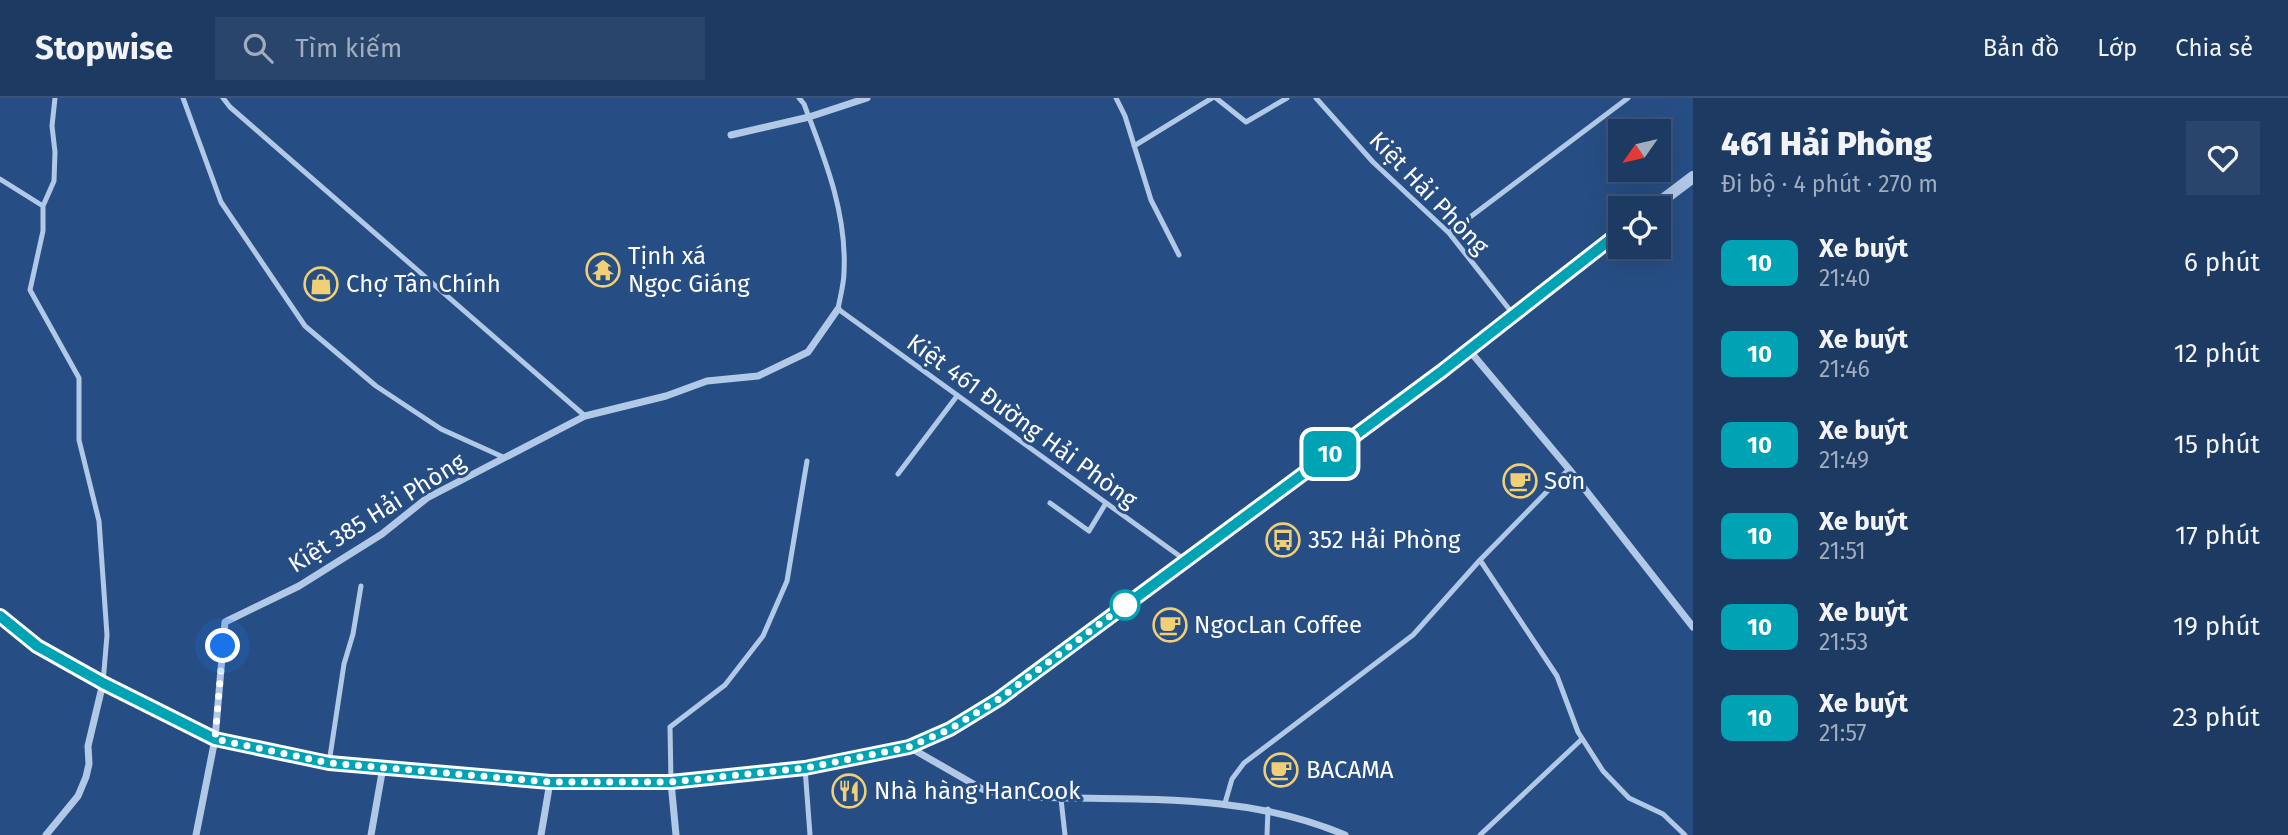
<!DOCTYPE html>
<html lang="vi">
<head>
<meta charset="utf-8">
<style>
  body { margin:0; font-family:"Fira Sans",sans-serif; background:#2a456c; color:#f1f3f6; height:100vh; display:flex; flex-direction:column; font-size:26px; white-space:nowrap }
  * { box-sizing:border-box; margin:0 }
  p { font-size:23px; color:#a0adbe }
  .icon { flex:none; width:38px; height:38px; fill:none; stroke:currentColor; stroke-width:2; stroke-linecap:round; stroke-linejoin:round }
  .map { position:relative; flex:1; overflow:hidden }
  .drawer { display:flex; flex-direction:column; background:#1d3a63; width:595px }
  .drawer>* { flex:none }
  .badge { padding:0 14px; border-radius:10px; font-size:24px; line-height:46px }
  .needle { width:46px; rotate:236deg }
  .tools { position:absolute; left:1608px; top:21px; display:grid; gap:14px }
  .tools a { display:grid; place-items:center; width:63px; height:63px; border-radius:0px; background:#1d3a63; box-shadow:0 7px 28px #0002,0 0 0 2px #3b5478; font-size:35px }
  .you { position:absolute; width:35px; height:35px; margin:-18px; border:5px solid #fff; border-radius:50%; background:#1a73e8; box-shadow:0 0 0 10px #1a73e833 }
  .map>.badge { position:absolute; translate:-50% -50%; box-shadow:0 0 0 4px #fff }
  .round { display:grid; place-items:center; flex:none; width:74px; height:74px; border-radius:0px; background:#2a456c }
  .summary { display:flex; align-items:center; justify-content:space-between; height:119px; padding:0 28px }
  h1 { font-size:33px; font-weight:800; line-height:52px }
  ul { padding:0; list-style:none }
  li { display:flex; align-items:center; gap:21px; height:91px; padding:0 28px }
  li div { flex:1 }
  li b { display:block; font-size:26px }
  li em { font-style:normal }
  li .badge { min-width:77px; font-weight:700; text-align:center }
  header { display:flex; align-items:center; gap:42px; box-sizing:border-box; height:98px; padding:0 35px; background:#1d3a63; border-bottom:2px solid #3b5478 }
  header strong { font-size:33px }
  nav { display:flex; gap:38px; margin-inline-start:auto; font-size:24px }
  .search { width:490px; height:63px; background:#2a456c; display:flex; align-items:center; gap:18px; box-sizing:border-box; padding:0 24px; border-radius:0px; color:#a0adbe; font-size:26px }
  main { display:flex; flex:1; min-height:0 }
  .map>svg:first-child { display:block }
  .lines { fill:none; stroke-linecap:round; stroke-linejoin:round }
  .service { stroke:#b1c9e7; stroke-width:5 }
  .minor { stroke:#b1c9e7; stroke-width:7 }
  .tertiary { stroke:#b1c9e7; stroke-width:12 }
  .line-casing { stroke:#fff; stroke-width:16 }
  .line { stroke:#00a3b4; stroke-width:10 }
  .walk { stroke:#fff; stroke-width:7; stroke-dasharray:0 12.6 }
  .stop-dot { fill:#fff; stroke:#00a3b4; stroke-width:3.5 }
  .labels { text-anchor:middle; stroke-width:6; stroke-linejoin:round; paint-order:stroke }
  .street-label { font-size:24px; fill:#fff; stroke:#274e84 }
  .poi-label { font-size:24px; fill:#fff; stroke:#274e84; text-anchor:start }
</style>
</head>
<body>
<header>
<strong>Stopwise</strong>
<div class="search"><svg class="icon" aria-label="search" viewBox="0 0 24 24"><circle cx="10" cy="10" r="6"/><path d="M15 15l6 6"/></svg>Tìm kiếm</div>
<nav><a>Bản đồ</a><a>Lớp</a><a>Chia sẻ</a></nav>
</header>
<main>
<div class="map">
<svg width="1693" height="737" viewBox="0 0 1693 737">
  <rect width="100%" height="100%" fill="#274e84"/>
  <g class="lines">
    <!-- service -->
    <path class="service" d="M 55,0 L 52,28 L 55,54 L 54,83 L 43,108 L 43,133 L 30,192 L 79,280 L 79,342 L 99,423 L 107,537 L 103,585
      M 183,0 L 221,104 L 305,228 L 376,288 L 441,331 L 503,359
      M 223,0 L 230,9 L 585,318
      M 799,0 L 804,6 C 825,61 847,115 844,174 C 844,186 840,199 838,211 L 1185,462
      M 1116,0 L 1125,18 L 1151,102 L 1179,157
      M 1216,0 L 1246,24 L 1287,0
      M 1316,0 L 1373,64 L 1449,135 L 1513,216
      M 1134,48 L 1212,0
      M 0,81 L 43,108
      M 1449,135 L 1628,0
      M 898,376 L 957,298
      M 1050,405 L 1089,433 L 1106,405
      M 1480,462 L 1557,578 L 1578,634 L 1603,673 L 1629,700 L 1663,716 L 1685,737
      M 329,665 L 344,566 L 353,536 L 361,488
      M 805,670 L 810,737
      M 671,684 L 670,629 L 725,587 L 763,538 L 787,483 L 807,363
      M 1061,701 L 1065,737
      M 1225,705 L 1232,681 L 1244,665 L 1413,537 L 1480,462 L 1569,371
      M 1267,737 L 1268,711
      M 1480,737 L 1582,641"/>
    <!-- minor -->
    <path class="minor" d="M 731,37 L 809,19 L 867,0
      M 1469,252 L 1569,371 L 1693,529
      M 909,649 L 982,691 L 1008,698 C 1121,704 1239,691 1345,737
      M 671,684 L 676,737
      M 46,737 L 78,698 L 86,679 L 89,666 L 88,648 L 103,585
      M 196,737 L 215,641 L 225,524 L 299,488 L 382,436 L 427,400 L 585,318 L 666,298 L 707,283 L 758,278 L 808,254 L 838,211
      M 371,737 L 383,669
      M 541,737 L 550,684"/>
    <!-- tertiary -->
    <path class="tertiary" d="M 1652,110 L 1693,79
      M 0,518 L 37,548 L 103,585 L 215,641 L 329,665 L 550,684 L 671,684 L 805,670 L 909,649 L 950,631 L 999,601 L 1442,273 L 1620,134"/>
  </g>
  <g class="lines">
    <defs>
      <path id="line" d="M 0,518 L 37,548 L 103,585 L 215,641 L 329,665 L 550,684 L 671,684 L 805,670 L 909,649 L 950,631 L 999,601 L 1442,273 L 1620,134"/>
    </defs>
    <!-- line casing -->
    <use href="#line" class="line-casing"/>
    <!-- line -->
    <use href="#line" class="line"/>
    <!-- walk -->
    <path class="walk" d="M 223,548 L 215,641 L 329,665 L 550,684 L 671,684 L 805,670 L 909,649 L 950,631 L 999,601 L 1125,507"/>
  </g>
  <!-- icons -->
  <defs>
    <symbol id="temple-ring" viewBox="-11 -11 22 22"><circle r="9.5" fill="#274e84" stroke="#f0cf76" stroke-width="1.5"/><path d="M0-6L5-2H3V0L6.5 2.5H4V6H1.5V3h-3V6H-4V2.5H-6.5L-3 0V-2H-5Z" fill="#f0cf76"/></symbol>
    <symbol id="shop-ring" viewBox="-11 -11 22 22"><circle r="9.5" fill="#274e84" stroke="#f0cf76" stroke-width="1.5"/><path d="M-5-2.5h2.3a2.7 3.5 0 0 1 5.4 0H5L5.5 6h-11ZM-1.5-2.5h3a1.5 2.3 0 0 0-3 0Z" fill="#f0cf76"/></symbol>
    <symbol id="cafe-ring" viewBox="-11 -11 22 22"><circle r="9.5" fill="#274e84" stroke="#f0cf76" stroke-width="1.5"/><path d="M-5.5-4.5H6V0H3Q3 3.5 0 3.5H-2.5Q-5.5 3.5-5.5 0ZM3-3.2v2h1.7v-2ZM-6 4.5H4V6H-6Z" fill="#f0cf76"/></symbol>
    <symbol id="bus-ring" viewBox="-11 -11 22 22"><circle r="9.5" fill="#274e84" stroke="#f0cf76" stroke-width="1.5"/><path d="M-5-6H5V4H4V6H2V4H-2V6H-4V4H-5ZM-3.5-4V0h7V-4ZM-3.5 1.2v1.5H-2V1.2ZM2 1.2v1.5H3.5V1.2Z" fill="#f0cf76"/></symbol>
    <symbol id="restaurant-ring" viewBox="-11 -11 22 22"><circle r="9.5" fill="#274e84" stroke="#f0cf76" stroke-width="1.5"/><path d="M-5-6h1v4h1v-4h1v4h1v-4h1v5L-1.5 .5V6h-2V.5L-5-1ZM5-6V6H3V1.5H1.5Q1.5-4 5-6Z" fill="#f0cf76"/></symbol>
  </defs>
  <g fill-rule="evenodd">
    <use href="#temple-ring" x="584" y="153" width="38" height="38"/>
    <use href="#shop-ring" x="302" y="167" width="38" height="38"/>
    <use href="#cafe-ring" x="1501" y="364" width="38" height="38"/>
    <use href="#bus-ring" x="1264" y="423" width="38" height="38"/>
    <use href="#cafe-ring" x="1151" y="508" width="38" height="38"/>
    <use href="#cafe-ring" x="1262" y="653" width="38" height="38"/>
    <use href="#restaurant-ring" x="830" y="674" width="38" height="38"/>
  </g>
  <!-- markers -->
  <circle class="stop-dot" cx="1125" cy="507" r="14"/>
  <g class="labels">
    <!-- street labels -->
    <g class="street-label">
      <text transform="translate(1429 95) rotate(46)" y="8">Kiệt Hải Phòng</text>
      <text transform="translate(1022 323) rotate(36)" y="8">Kiệt 461 Đường Hải Phòng</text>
      <text transform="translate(377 415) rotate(-32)" y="8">Kiệt 385 Hải Phòng</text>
    </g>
    <!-- poi labels -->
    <g class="poi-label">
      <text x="628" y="166">Tịnh xá<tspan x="628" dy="28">Ngọc Giáng</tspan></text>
      <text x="346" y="194">Chợ Tân Chính</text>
      <text x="1544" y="391">Sơn</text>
      <text x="1308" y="450">352 Hải Phòng</text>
      <text x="1194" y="535">NgocLan Coffee</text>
      <text x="1306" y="680">BACAMA</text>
      <text x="874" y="701">Nhà hàng HanCook</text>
    </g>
  </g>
</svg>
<div class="tools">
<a><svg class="needle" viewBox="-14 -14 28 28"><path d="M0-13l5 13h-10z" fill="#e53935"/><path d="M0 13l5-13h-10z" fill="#a0adbe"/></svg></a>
<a><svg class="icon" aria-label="locate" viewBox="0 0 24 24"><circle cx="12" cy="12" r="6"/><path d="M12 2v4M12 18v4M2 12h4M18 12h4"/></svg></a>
</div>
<div class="you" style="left:223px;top:548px"></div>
<b class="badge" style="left:1330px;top:356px;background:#00a3b4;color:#fff">10</b>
</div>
<section class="drawer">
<div class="summary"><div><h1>461 Hải Phòng</h1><p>Đi bộ · 4 phút · 270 m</p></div><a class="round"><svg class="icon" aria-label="heart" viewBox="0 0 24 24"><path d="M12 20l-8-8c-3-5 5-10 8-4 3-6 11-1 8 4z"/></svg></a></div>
<ul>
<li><span class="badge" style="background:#00a3b4;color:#fff">10</span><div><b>Xe buýt</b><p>21:40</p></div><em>6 phút</em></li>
<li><span class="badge" style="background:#00a3b4;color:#fff">10</span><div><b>Xe buýt</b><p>21:46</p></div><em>12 phút</em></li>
<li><span class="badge" style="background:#00a3b4;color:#fff">10</span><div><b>Xe buýt</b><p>21:49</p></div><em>15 phút</em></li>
<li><span class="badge" style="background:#00a3b4;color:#fff">10</span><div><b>Xe buýt</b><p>21:51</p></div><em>17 phút</em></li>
<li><span class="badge" style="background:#00a3b4;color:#fff">10</span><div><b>Xe buýt</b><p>21:53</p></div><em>19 phút</em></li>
<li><span class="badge" style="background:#00a3b4;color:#fff">10</span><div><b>Xe buýt</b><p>21:57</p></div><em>23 phút</em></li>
</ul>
</section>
</main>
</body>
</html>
